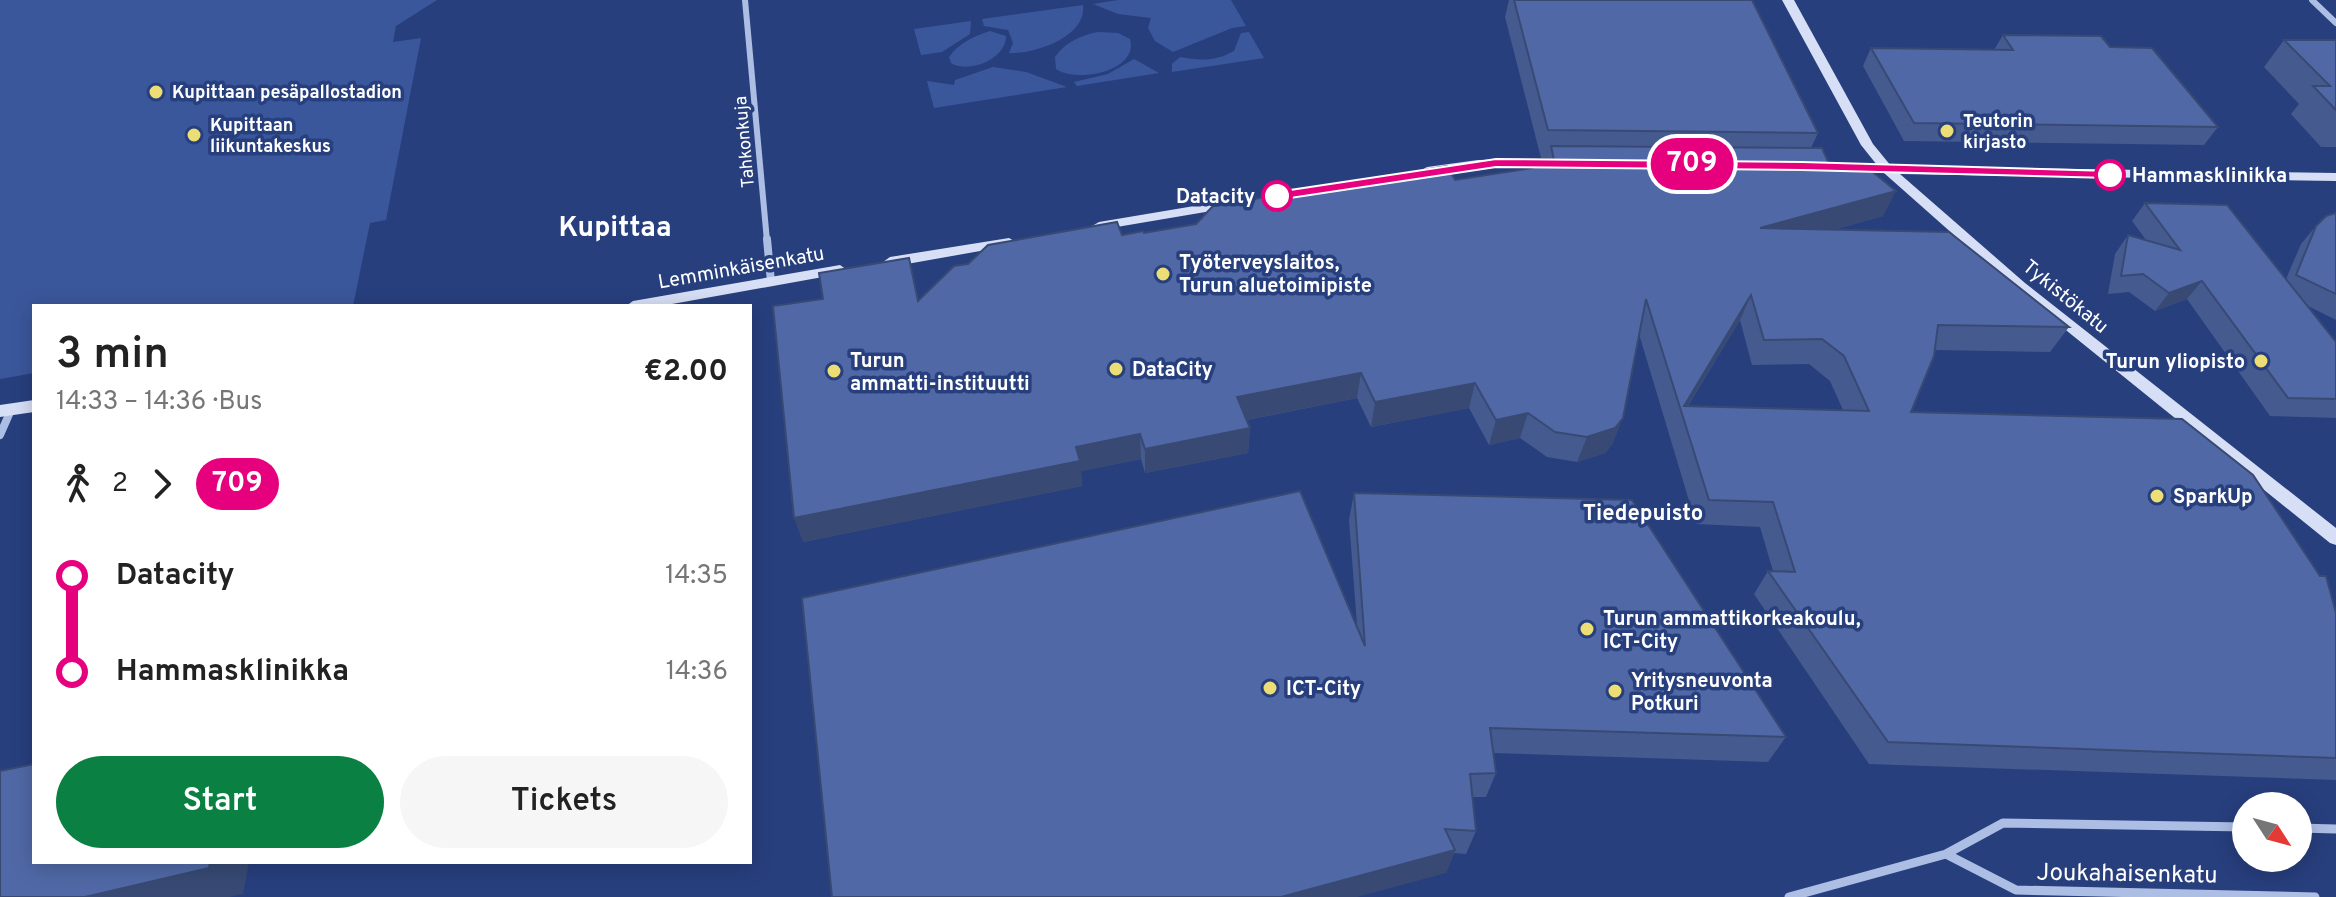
<!DOCTYPE html>
<html lang="en">
<head>
<meta charset="utf-8">
<style>
  body { margin:0; font-family:Overpass,sans-serif; background:#f6f6f6; color:#222; height:100vh; display:flex; flex-direction:column; font-size:30px; white-space:nowrap }
  * { box-sizing:border-box; margin:0 }
  p { font-size:26px; color:#767676 }
  .icon { flex:none; width:44px; height:44px; fill:none; stroke:currentColor; stroke-width:2; stroke-linecap:round; stroke-linejoin:round }
  .map { position:relative; flex:1; overflow:hidden }
  .sheet { position:absolute; left:32px; top:304px; width:720px; height:560px; display:flex; flex-direction:column; background:#fff; border-radius:0px; box-shadow:0 4px 20px #0003 }
  .sheet>* { flex:none }
  .badge { padding:0 16px; border-radius:26px; font-size:28px; line-height:52px }
  .needle { width:52px; rotate:126deg }
  .tools { position:absolute; left:2232px; top:792px; display:grid; gap:16px }
  .tools a { display:grid; place-items:center; width:80px; height:80px; border-radius:50%; background:#fff; box-shadow:0 4px 20px #0003; font-size:40px }
  .map>.badge { position:absolute; translate:-50% -50%; box-shadow:0 0 0 4px #fff }
  .legs { display:flex; align-items:center; gap:12px; height:88px; padding:0 24px; font-size:26px }
  .legs p { margin-inline-start:auto }
  .head { display:flex; align-items:center; justify-content:space-between; height:136px; padding:0 24px }
  h1 { font-size:44px; font-weight:600; line-height:60px }
  .button { display:flex; gap:16px; margin-top:auto; padding:16px 24px }
  .button a { flex:1; height:92px; border-radius:48px; background:#0b8043; color:#fff; font-size:32px; font-weight:600; line-height:92px; text-align:center }
  .button a+a { background:#f6f6f6; color:#222 }
  ul { padding:0 24px; list-style:none }
  li { display:flex; align-items:center; gap:28px; height:96px; font-size:30px }
  li i { display:grid; place-items:center; width:12px; height:100%; margin:0 10px; background:currentColor }
  li i::after { content:''; width:20px; height:20px; margin:-10px; border:6px solid; border-radius:50%; background:#fff }
  li p { margin-inline-start:auto }
  li:first-child i { background:linear-gradient(#0000 50%,currentColor 0) }
  li:last-child i { background:linear-gradient(currentColor 50%,#0000 0) }
  .map>svg:first-child { display:block }
  .green { fill:#3b579b }
  .lines { fill:none; stroke-linecap:round; stroke-linejoin:round }
  .street-far2 { stroke:#adbee5; stroke-width:6 }
  .street-far1 { stroke:#adbee5; stroke-width:8 }
  .street { stroke:#adbee5; stroke-width:9 }
  .secondary { fill:#d6dff5; fill-rule:evenodd }
  .wall { fill:#455a8f; fill-rule:evenodd }
  .shaded-wall { fill:#384a74 }
  .building { fill:#5069a6; stroke:#384a74; stroke-width:2; fill-rule:evenodd }
  .line-1 { fill:#e6007e; stroke:#fff; stroke-width:2 }
  .poi-dot { fill:#ecdd74; stroke:#283f7e; stroke-width:3 }
  .stop-1-dot { fill:#fff; stroke:#e6007e; stroke-width:4 }
  .labels { text-anchor:middle; stroke-width:7; stroke-linejoin:round; paint-order:stroke }
  .far-poi-label { font-size:18px; font-weight:bold; fill:#fff; stroke:#283f7e; text-anchor:start }
  .far-street-label { font-size:18px; fill:#fff; stroke:#283f7e }
  .stop-label { font-size:20px; font-weight:bold; fill:#fff; stroke:#283f7e; text-anchor:start }
  .poi-label { font-size:20px; font-weight:bold; fill:#fff; stroke:#283f7e; text-anchor:start }
  .street-label { font-size:20px; fill:#fff; stroke:#283f7e }
  .neighbourhood-label { font-size:22px; font-weight:bold; fill:#fff; stroke:#283f7e }
  .near-street-label { font-size:24px; fill:#fff; stroke:#283f7e }
  .district-label { font-size:28px; font-weight:bold; fill:#fff; stroke:#283f7e }
</style>
</head>
<body>
<div class="map">
<svg width="2336" height="897" viewBox="0 0 2336 897">
  <rect width="100%" height="100%" fill="#283f7e"/>
  <!-- green -->
  <path class="green" d="M 0,0 L 437,0 L 396,26 L 393,42 L 421,38 L 386,220 L 370,223 L 353,306 L 34,306 L 34,373 L 0,379 Z
    M 1118,0 L 1231,0 L 1246,26 L 1232,28 L 1173,52 L 1155,41 L 1148,28 L 1151,18 L 1118,14 L 1093,4 Z
    M 1083,5 C 1087,37 1034,54 1009,53 L 1013,43 L 1008,30 L 984,26 L 982,19 Z
    M 971,21 L 970,34 L 942,52 L 921,55 L 914,29 Z
    M 990,31 L 1006,36 C 1006,59 969,74 951,63 L 949,57 C 959,43 974,36 990,31 Z
    M 1098,32 L 1118,33 L 1130,39 C 1139,70 1079,84 1056,69 L 1055,57 C 1066,42 1079,36 1098,32 Z
    M 1249,32 L 1264,58 L 1172,72 L 1172,64 L 1180,57 C 1201,61 1216,61 1234,51 L 1241,33 Z
    M 1134,59 L 1159,73 L 1077,86 L 1074,82 L 1108,74 Z
    M 993,67 L 1026,72 L 1067,87 L 934,108 L 927,81 L 954,85 L 955,80 Z"/>
  <g class="lines">
    <!-- street-far2 -->
    <path class="street-far2" d="M 745,0 L 767,241
      M 2312,0 L 2336,23"/>
    <!-- street-far1 -->
    <path class="street-far1" d="M 767,239 L 771,282
      M 0,435 L 11,410"/>
    <!-- street -->
    <path class="street" d="M 2298,828 L 2336,829
      M 1946,854 L 2016,890 L 2315,897
      M 1789,897 L 1946,854 L 2003,823 L 2246,827"/>
    <!-- secondary -->
    <path class="secondary" d="M 1782,0 L 1794,0 L 1873,144 L 1891,166 L 2336,173 L 2336,181 L 1900,174 L 2025,283 L 2336,528 L 2336,545 L 2330,543 L 2015,289 L 1884,173 L 1845,171 L 1845,165 L 1877,165 L 1861,145 Z
      M 1547,159 L 1552,160 L 1552,166 L 1478,168 L 1427,175 L 1420,171 L 1427,167 L 1478,160 Z
      M 1230,200 L 1235,201 L 1235,207 L 1099,230 L 1092,226 L 1099,222 Z
      M 1009,238 L 1016,242 L 1014,245 L 890,267 L 883,262 L 890,257 Z
      M 840,265 L 847,270 L 845,273 L 661,306 L 626,306 L 633,301 Z
      M 34,400 L 34,412 L 0,417 L 0,405 Z"/>
  </g>
  <!-- wall -->
  <path class="wall" d="M 1509,0 L 1752,0 L 1818,133 L 1811,148 L 1829,164 L 1883,216 L 1833,230 L 2069,327 L 2050,352 L 1934,350 L 1911,412 L 2336,613 L 2336,780 L 1869,764 L 1754,594 L 1768,571 L 1773,571 L 1760,527 L 1696,524 L 1639,334 L 1613,443 L 1605,453 L 1577,462 L 1547,457 L 1520,438 L 1489,445 L 1469,408 L 1371,427 L 1357,398 L 1247,420 L 1250,428 L 1248,453 L 1145,473 L 1141,459 L 1081,471 L 1082,486 L 803,542 L 918,301 L 1122,235 L 1144,233 L 1455,180 L 1527,169 L 1529,159 L 1547,159 L 1547,158 L 1541,158 L 1505,17 ZM 1740,320 L 1752,365 L 1809,364 L 1830,381 L 1843,410 L 1688,406 Z
    M 2003,35 L 2110,47 L 2218,127 L 2204,145 L 1904,141 L 1863,66 L 1871,48 L 1994,50 Z
    M 2284,40 L 2336,40 L 2336,147 L 2321,147 L 2291,114 L 2299,104 L 2264,67 Z
    M 2145,203 L 2286,279 L 2301,244 L 2316,226 L 2336,213 L 2336,320 L 2308,306 L 2336,342 L 2336,418 L 2270,416 L 2187,299 L 2155,311 L 2129,292 L 2108,294 L 2115,254 L 2128,235 L 2146,240 L 2132,221 Z
    M 1354,493 L 1786,737 L 1768,762 L 1493,753 L 1496,773 L 1486,797 L 1472,797 L 1476,831 L 1466,854 L 1454,853 L 1446,873 L 1357,625 L 1349,520 Z"/>
  <!-- shaded-wall -->
  <path class="shaded-wall" d="M 1896,191 L 1883,216 L 1749,253 L 1760,228 Z
    M 2202,281 L 2187,299 L 2155,311 L 2169,293 Z
    M 1751,295 L 1740,320 L 1682,415 L 1684,406 Z
    M 1361,373 L 1357,398 L 1236,422 L 1237,397 Z
    M 1475,383 L 1469,408 L 1371,427 L 1375,402 Z
    M 1528,413 L 1520,438 L 1489,445 L 1496,420 Z
    M 1623,418 L 1613,443 L 1605,453 L 1577,462 L 1587,437 Z
    M 1250,428 L 1248,453 L 1145,473 L 1145,449 Z
    M 1140,434 L 1141,459 L 1081,471 L 1082,486 L 803,542 L 794,518 L 1076,447 Z
    M 1455,850 L 1446,873 L 1357,897 L 1281,897 Z
    M 210,862 L 249,862 L 243,894 L 229,897 L 85,897 Z"/>
  <!-- building -->
  <path class="building" d="M 1514,0 L 1752,0 L 1818,133 L 1548,130 Z
    M 2003,35 L 2101,36 L 2110,47 L 2152,48 L 2218,127 L 1914,123 L 1871,48 L 2013,50 Z
    M 2284,40 L 2336,40 L 2336,110 L 2313,86 L 2330,86 Z
    M 1551,146 L 1822,148 L 1829,164 L 1863,164 L 1896,191 L 1760,228 L 1949,232 L 2069,327 L 1938,325 L 1934,356 L 1911,412 L 2182,419 L 2253,475 L 2320,576 L 2326,576 L 2336,613 L 2336,758 L 1888,742 L 1768,571 L 1795,572 L 1773,502 L 1709,500 L 1646,299 L 1623,418 L 1615,428 L 1587,437 L 1555,432 L 1528,413 L 1496,420 L 1475,383 L 1375,402 L 1361,373 L 1237,397 L 1250,428 L 1145,449 L 1140,434 L 1076,447 L 1080,461 L 794,518 L 773,306 L 823,299 L 819,273 L 909,258 L 918,301 L 954,266 L 968,264 L 988,245 L 1117,222 L 1122,235 L 1143,231 L 1144,233 L 1196,224 L 1213,206 L 1447,166 L 1455,180 L 1532,168 L 1529,159 L 1554,160 ZM 1751,295 L 1764,340 L 1822,339 L 1844,356 L 1869,411 L 1684,406 Z
    M 2145,203 L 2227,205 L 2336,342 L 2336,399 L 2288,398 L 2202,281 L 2169,293 L 2143,274 L 2121,276 L 2128,235 L 2180,250 Z
    M 2336,213 L 2336,294 L 2296,275 L 2316,226 L 2326,216 Z
    M 1300,491 L 1365,646 L 1354,493 L 1632,500 L 1786,737 L 1490,728 L 1496,773 L 1470,774 L 1476,831 L 1445,829 L 1455,850 L 1281,897 L 832,897 L 802,598 Z
    M 34,764 L 34,862 L 210,862 L 209,868 L 85,897 L 0,897 L 0,771 Z"/>
  <!-- line-1 -->
  <path class="line-1" d="M 1496,159 L 1802,162 L 2110,171 L 2116,175 L 2110,178 L 1802,170 L 1496,167 L 1277,200 L 1271,196 L 1277,192 Z"/>
  <!-- markers -->
  <g class="poi-dot">
    <circle cx="156" cy="92" r="8"/>
    <circle cx="1947" cy="131" r="8"/>
    <circle cx="194" cy="135" r="8"/>
    <circle cx="1163" cy="274" r="8"/>
    <circle cx="2261" cy="361" r="8"/>
    <circle cx="1116" cy="369" r="8"/>
    <circle cx="834" cy="371" r="8"/>
    <circle cx="2157" cy="496" r="8"/>
    <circle cx="1587" cy="629" r="8"/>
    <circle cx="1270" cy="688" r="8"/>
    <circle cx="1615" cy="691" r="8"/>
  </g>
  <g class="stop-1-dot">
    <circle cx="2110" cy="175" r="14"/>
    <circle cx="1277" cy="196" r="14"/>
  </g>
  <g class="labels">
    <!-- far-poi labels -->
    <g class="far-poi-label">
      <text x="172" y="98">Kupittaan pesäpallostadion</text>
      <text x="1963" y="127">Teutorin<tspan x="1963" dy="21">kirjasto</tspan></text>
      <text x="210" y="131">Kupittaan<tspan x="210" dy="21">liikuntakeskus</tspan></text>
    </g>
    <!-- far-street labels -->
    <g class="far-street-label">
      <text transform="translate(744 142) rotate(-95)" y="6">Tahkonkuja</text>
    </g>
    <!-- stop labels -->
    <g class="stop-label">
      <text x="2132" y="182">Hammasklinikka</text>
      <text x="1255" y="203" text-anchor="end">Datacity</text>
    </g>
    <!-- poi labels -->
    <g class="poi-label">
      <text x="1179" y="269">Työterveyslaitos,<tspan x="1179" dy="23">Turun aluetoimipiste</tspan></text>
      <text x="850" y="367">Turun<tspan x="850" dy="23">ammatti-instituutti</tspan></text>
      <text x="2245" y="368" text-anchor="end">Turun yliopisto</text>
      <text x="1132" y="376">DataCity</text>
      <text x="2173" y="503">SparkUp</text>
      <text x="1603" y="625">Turun ammattikorkeakoulu,<tspan x="1603" dy="23">ICT-City</tspan></text>
      <text x="1631" y="687">Yritysneuvonta<tspan x="1631" dy="23">Potkuri</tspan></text>
      <text x="1286" y="695">ICT-City</text>
    </g>
    <!-- street labels -->
    <g class="street-label">
      <text transform="translate(741 267) rotate(-10)" y="7">Lemminkäisenkatu</text>
      <text transform="translate(2066 296) rotate(39)" y="7">Tykistökatu</text>
    </g>
    <!-- neighbourhood labels -->
    <g class="neighbourhood-label">
      <text x="1643" y="520">Tiedepuisto</text>
    </g>
    <!-- near-street labels -->
    <g class="near-street-label">
      <text transform="translate(2127 873) rotate(1)" y="8">Joukahaisenkatu</text>
    </g>
    <!-- district labels -->
    <g class="district-label">
      <text x="615" y="236">Kupittaa</text>
    </g>
  </g>
</svg>
<div class="tools">
<a><svg class="needle" viewBox="-14 -14 28 28"><path d="M0-13l5 13h-10z" fill="#e53935"/><path d="M0 13l5-13h-10z" fill="#767676"/></svg></a>
</div>
<b class="badge" style="left:1692px;top:164px;background:#e6007e;color:#fff">709</b>
<section class="sheet">
<div class="head"><div><h1>3 min</h1><p>14:33 – 14:36 · Bus</p></div><b>€2.00</b></div>
<div class="legs"><svg class="icon" aria-label="walk" viewBox="0 0 24 24"><circle cx="13" cy="4" r="2"/><path d="M13 8l-2 6 4 7M11 14l-3 7M7 12l3-4h3l4 4"/></svg>2<svg class="icon" aria-label="forward" viewBox="0 0 24 24"><path d="M9 5l7 7-7 7"/></svg><b class="badge" style="background:#e6007e;color:#fff">709</b></div>
<ul>
<li><i style="color:#e6007e"></i><b>Datacity</b><p>14:35</p></li>
<li><i style="color:#e6007e"></i><b>Hammasklinikka</b><p>14:36</p></li>
</ul>
<div class="button"><a>Start</a><a>Tickets</a></div>
</section>
</div>
</body>
</html>
